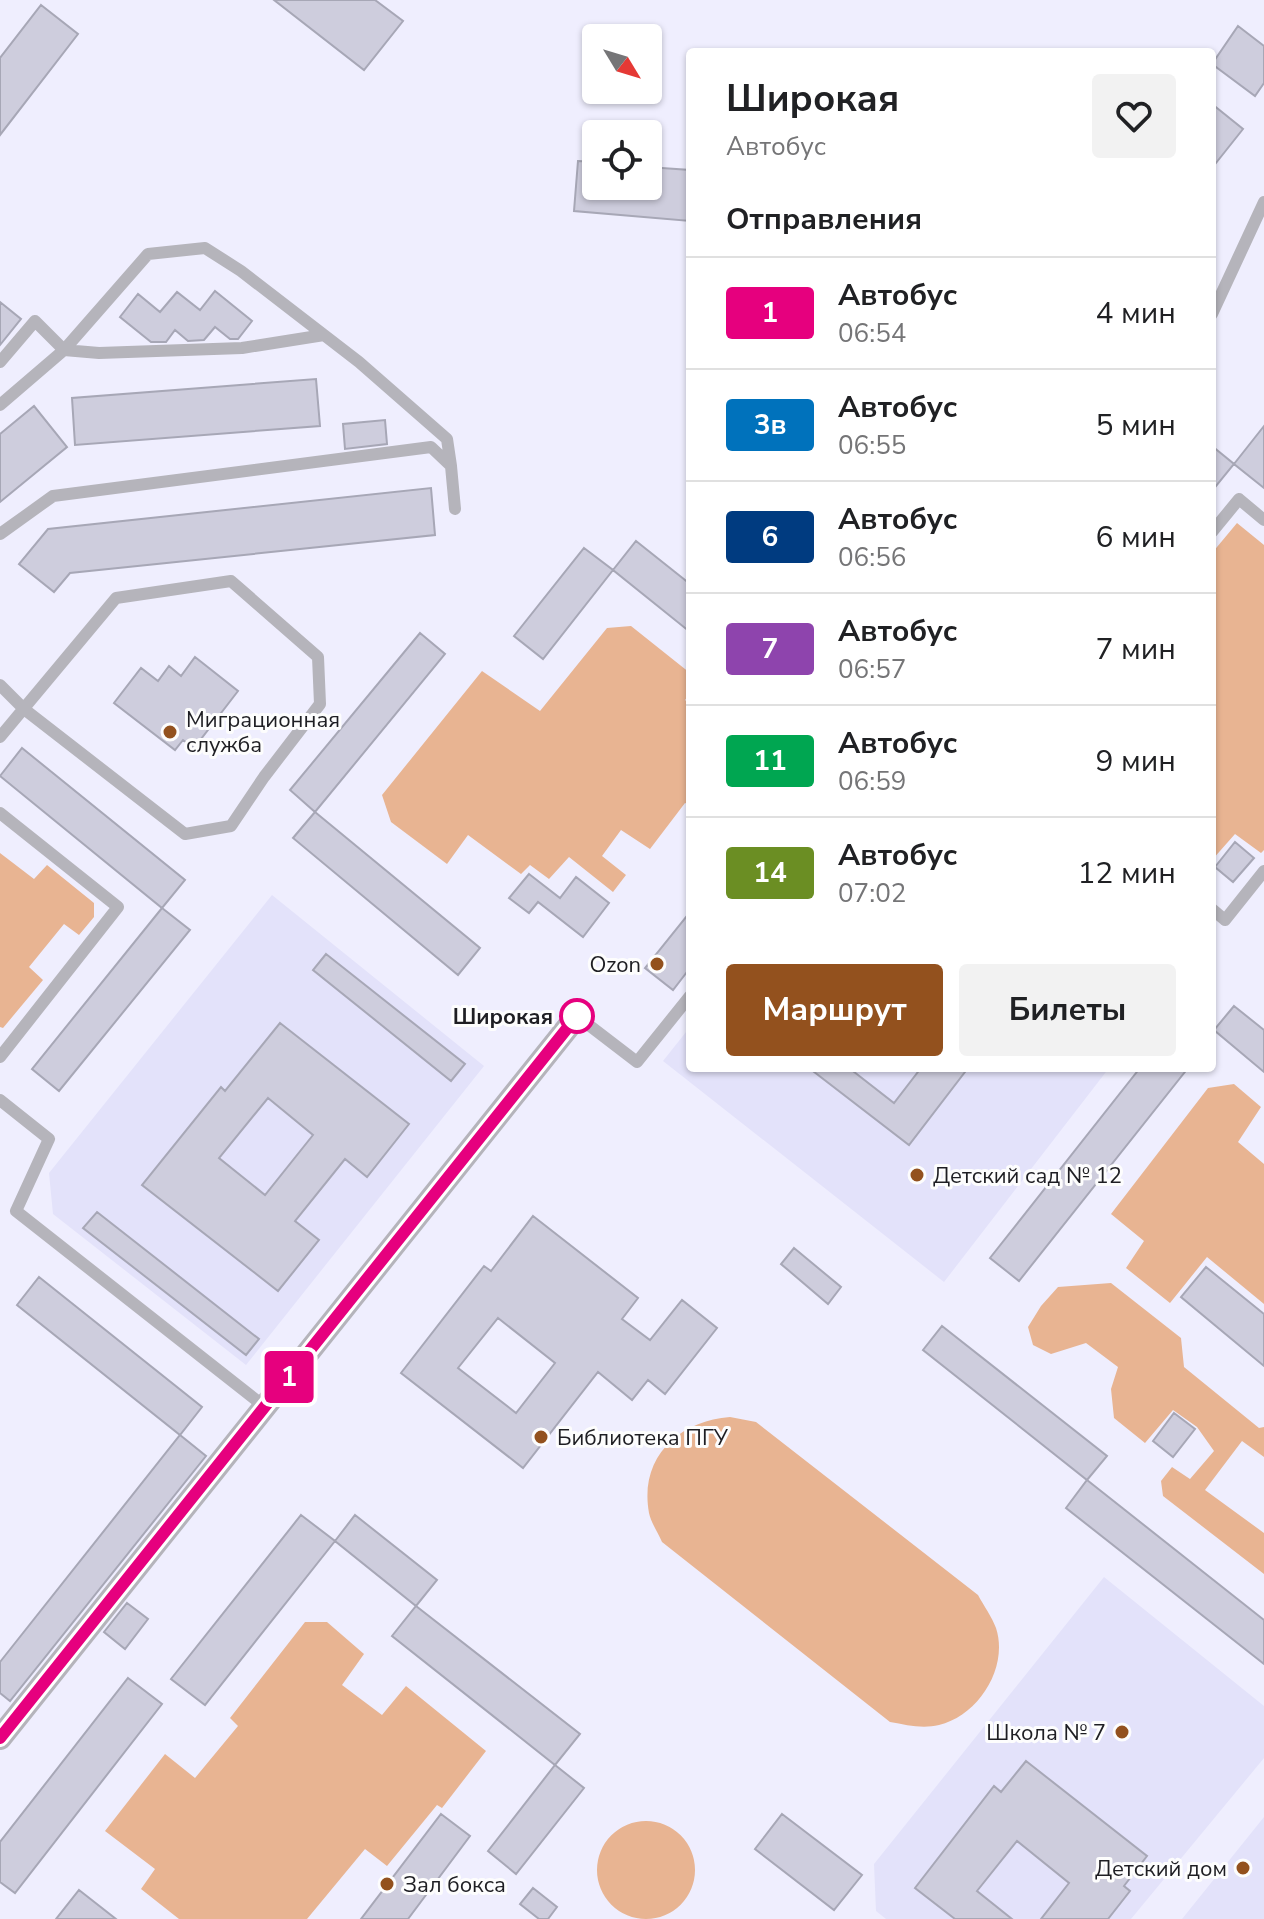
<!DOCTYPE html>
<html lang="ru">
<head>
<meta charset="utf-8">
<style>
  body { margin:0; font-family:"Nunito Sans",sans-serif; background:#f2f2f2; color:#202124; height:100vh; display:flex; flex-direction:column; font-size:30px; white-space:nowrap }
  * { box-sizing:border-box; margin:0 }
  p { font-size:26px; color:#757577 }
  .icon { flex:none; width:44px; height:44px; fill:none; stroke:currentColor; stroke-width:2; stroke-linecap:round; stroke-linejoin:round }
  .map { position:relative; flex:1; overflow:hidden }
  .details { position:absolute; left:686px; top:48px; width:530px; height:1024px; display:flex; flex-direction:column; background:#fff; border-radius:8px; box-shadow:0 2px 6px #0004 }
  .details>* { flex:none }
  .badge { padding:0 16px; border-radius:6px; font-size:28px; line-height:52px }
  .needle { width:52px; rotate:128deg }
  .tools { position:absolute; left:582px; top:24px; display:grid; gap:16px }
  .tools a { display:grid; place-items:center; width:80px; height:80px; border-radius:8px; background:#fff; box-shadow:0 2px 6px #0004; font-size:40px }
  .map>.badge { position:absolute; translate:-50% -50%; box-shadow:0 0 0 4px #fff }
  h2 { padding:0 40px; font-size:30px; line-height:72px }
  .round { display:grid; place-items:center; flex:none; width:84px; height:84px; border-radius:8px; background:#f2f2f2 }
  .summary { display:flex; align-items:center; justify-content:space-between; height:136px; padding:0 40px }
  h1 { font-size:38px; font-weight:700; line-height:60px }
  .action { display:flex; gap:16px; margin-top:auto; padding:16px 40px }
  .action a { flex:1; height:92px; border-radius:8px; background:#93511e; color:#fff; font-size:32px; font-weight:700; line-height:92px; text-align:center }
  .action a+a { background:#f2f2f2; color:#202124 }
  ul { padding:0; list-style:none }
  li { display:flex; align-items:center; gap:24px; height:112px; padding:0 40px; border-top:2px solid #e0e0e0 }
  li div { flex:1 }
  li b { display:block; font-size:30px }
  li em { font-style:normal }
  li .badge { min-width:88px; font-weight:700; text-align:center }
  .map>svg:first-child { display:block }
  .built { fill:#e3e2fa }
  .green { fill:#e8b492 }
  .building { fill:#cecddd; stroke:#a7a7b6; stroke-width:2; fill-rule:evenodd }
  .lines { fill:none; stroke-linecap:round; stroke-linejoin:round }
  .service { stroke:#b5b4bb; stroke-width:12 }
  .minor { stroke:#b5b4bb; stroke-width:24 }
  .line-casing { stroke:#fff; stroke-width:18 }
  .line { stroke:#e6007e; stroke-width:12 }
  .poi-dot { fill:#93511e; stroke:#fdfdfd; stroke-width:3 }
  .stop-dot { fill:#fff; stroke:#e6007e; stroke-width:4 }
  .labels { text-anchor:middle; stroke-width:6; stroke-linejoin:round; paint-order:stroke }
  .poi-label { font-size:22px; fill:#1e1e23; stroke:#fdfdfd; text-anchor:start }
  .stop-label { font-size:22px; font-weight:bold; fill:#1e1e23; stroke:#fdfdfd; text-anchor:end }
</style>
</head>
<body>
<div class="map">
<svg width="1264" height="1919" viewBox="0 0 1264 1919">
  <rect width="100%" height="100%" fill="#efeefe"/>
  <!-- built -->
  <path class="built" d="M 272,895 L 484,1066 L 246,1365 L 53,1214 L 49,1173 Z
    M 690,1027 L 690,1068 L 1109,1068 L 944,1282 L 663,1061 Z
    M 1104,1577 L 1264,1706 L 1264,1758 L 1131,1919 L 886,1919 L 876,1911 L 874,1864 Z
    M 1264,1817 L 1264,1919 L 1182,1919 Z"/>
  <!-- green -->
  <path class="green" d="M 1237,523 L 1264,545 L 1264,850 L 1261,853 L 1235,834 L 1212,860 L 1212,553 Z
    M 631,626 L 690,673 L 690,694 L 685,700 L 690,704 L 690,805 L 685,803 L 650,849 L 621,830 L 602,856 L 626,875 L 613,892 L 569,857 L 549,879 L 530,865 L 521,874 L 468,835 L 447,864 L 391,822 L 382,795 L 482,671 L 540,711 L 607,628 Z
    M 0,853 L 34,879 L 47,865 L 94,903 L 94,917 L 79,935 L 64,924 L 29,967 L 43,980 L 3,1028 L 0,1027 Z
    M 1234,1084 L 1261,1107 L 1238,1142 L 1264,1164 L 1264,1304 L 1207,1257 L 1170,1303 L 1126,1268 L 1144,1241 L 1111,1214 L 1208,1088 Z
    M 1111,1283 L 1181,1338 L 1184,1367 L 1259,1428 L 1264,1427 L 1264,1457 L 1242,1441 L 1205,1490 L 1264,1533 L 1264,1574 L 1163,1496 L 1161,1481 L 1172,1467 L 1190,1479 L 1214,1451 L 1197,1427 L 1173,1410 L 1145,1443 L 1114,1418 L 1111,1389 L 1118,1367 L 1086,1343 L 1051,1354 L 1033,1345 L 1028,1327 L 1041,1306 L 1058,1287 Z
    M 730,1417 L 756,1422 L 978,1595 C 984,1606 992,1617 996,1628 C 1009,1668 978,1716 939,1725 C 922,1729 907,1725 890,1722 L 662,1542 C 658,1532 651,1523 649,1513 C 639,1458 678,1421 730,1417 Z
    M 305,1622 L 327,1622 L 364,1654 L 342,1685 L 382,1715 L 406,1686 L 486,1751 L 442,1808 L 437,1805 L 387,1866 L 365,1849 L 307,1919 L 179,1919 L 141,1889 L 155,1869 L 105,1831 L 165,1754 L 195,1778 L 238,1726 L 230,1718 Z
    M597 1870a49 49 0 1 1 98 0a49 49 0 1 1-98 0Z"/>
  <!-- building -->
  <path class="building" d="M 274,0 L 375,0 L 403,21 L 364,70 Z
    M 41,5 L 78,34 L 0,135 L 0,58 Z
    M 1238,26 L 1264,46 L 1264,83 L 1255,96 L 1212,64 Z
    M 1212,104 L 1243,129 L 1212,168 Z
    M 578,161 L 596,162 L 596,186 L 648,186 L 648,167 L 690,170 L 690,221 L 574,211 Z
    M 215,291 L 252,321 L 238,339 L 230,339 L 215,327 L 204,340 L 188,341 L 175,330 L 166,342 L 151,342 L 120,317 L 138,294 L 160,312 L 177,292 L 200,310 Z
    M 0,302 L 21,319 L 0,345 Z
    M 316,379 L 320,426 L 75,445 L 72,398 Z
    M 34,406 L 67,447 L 0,502 L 0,434 Z
    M 385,420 L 387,444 L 345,449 L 343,424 Z
    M 1264,426 L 1264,488 L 1234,464 Z
    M 1212,446 L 1234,464 L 1212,491 Z
    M 431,488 L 435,535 L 70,573 L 54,592 L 19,564 L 48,529 Z
    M 636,541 L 690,584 L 690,632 L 613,570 Z
    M 584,548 L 613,570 L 543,659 L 514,636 Z
    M 420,633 L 445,654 L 315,812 L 290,790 Z
    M 195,657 L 238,691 L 194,748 L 183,740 L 175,750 L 114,703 L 141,668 L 158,681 L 169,666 L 181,676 Z
    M 22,748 L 185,880 L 162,908 L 0,776 Z
    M 315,812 L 480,948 L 458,975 L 293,838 Z
    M 1235,842 L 1254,858 L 1233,882 L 1215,867 Z
    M 529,874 L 560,898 L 576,877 L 609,903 L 583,937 L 538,902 L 529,913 L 509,898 Z
    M 162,908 L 190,930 L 59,1091 L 32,1069 Z
    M 690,912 L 690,968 L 673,990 L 645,968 Z
    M 326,954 L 465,1064 L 451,1081 L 313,970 Z
    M 1234,1006 L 1264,1030 L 1264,1072 L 1214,1030 Z
    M 280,1023 L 409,1124 L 367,1177 L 345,1159 L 295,1221 L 319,1240 L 278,1291 L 142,1185 L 221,1087 L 225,1091 ZM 268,1098 L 313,1135 L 265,1195 L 219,1158 Z
    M 809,1068 L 849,1068 L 894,1103 L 921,1068 L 968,1068 L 909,1145 Z
    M 1140,1068 L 1188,1068 L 1019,1281 L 990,1258 Z
    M 97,1212 L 259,1339 L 246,1355 L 83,1228 Z
    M 533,1216 L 638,1298 L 622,1319 L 650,1340 L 682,1300 L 717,1328 L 665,1394 L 648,1380 L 632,1400 L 598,1372 L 523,1468 L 401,1373 L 484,1266 L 491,1271 ZM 498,1318 L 555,1363 L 516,1413 L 458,1368 Z
    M 794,1248 L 841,1287 L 828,1304 L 781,1264 Z
    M 1206,1267 L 1264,1314 L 1264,1366 L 1181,1297 Z
    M 39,1277 L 202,1407 L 180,1435 L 17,1305 Z
    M 942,1326 L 1107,1456 L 1087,1480 L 923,1350 Z
    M 1174,1413 L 1195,1429 L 1173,1457 L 1153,1441 Z
    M 180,1435 L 206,1456 L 10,1701 L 0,1693 L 0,1662 Z
    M 1087,1480 L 1264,1620 L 1264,1664 L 1066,1508 Z
    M 301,1515 L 335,1541 L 205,1705 L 171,1679 Z
    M 355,1515 L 437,1580 L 416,1606 L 335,1541 Z
    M 127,1603 L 148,1619 L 125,1649 L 104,1632 Z
    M 416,1606 L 580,1734 L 555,1765 L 392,1636 Z
    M 128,1678 L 162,1704 L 15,1893 L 0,1882 L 0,1842 Z
    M 1026,1761 L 1147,1856 L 1124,1886 L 1130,1891 L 1108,1919 L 1041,1919 L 1069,1883 L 1017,1841 L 977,1891 L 1012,1919 L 955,1919 L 915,1888 L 994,1786 L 1001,1792 Z
    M 555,1765 L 584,1788 L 516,1874 L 488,1851 Z
    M 441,1814 L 470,1836 L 408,1919 L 361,1919 Z
    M 782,1814 L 862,1875 L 834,1910 L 755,1849 Z
    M 533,1888 L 557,1907 L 548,1919 L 539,1919 L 520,1904 Z
    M 79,1890 L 116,1919 L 56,1919 Z"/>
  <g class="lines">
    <!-- service -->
    <path class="service" d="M 1212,314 L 1264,202
      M 324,335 L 242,348 L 99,353 L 64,350 L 148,254 L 205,248 L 241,271 L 359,362 L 447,439 L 451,466
      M 0,362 L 35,321 L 64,350 L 0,405
      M 1212,532 L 1239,499 L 1264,520
      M 0,534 L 53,496 L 431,447 L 451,466 L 455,509
      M 0,685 L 24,709 L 185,834 L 231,826 L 264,777 L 320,704 L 318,657 L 231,581 L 116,598 L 0,737
      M 0,813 L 118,907 L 0,1057
      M 1212,909 L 1225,920
      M 1225,920 L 1264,871
      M 577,1016 L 637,1062 L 690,996
      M 0,1100 L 49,1139 L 16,1211 L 265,1407"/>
    <!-- minor -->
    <path class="minor" d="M 0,1738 L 577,1016"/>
  </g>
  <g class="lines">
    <defs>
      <path id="line" d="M 0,1738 L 577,1016"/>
    </defs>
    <!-- line casing -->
    <use href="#line" class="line-casing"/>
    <!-- line -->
    <use href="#line" class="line"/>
  </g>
  <!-- markers -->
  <g class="poi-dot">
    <circle cx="170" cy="732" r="8"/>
    <circle cx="657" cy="964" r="8"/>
    <circle cx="917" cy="1175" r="8"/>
    <circle cx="541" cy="1437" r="8"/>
    <circle cx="1122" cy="1732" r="8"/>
    <circle cx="1243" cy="1868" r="8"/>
    <circle cx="387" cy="1884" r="8"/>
  </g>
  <circle class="stop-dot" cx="577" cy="1016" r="16"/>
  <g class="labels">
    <!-- poi labels -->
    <g class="poi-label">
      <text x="186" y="727">Миграционная<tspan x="186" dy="25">служба</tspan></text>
      <text x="641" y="972" text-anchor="end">Ozon</text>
      <text x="933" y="1183">Детский сад № 12</text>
      <text x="557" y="1445">Библиотека ПГУ</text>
      <text x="1106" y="1740" text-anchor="end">Школа № 7</text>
      <text x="1227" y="1876" text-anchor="end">Детский дом</text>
      <text x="403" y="1892">Зал бокса</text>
    </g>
    <!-- stop labels -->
    <g class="stop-label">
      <text x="553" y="1024">Широкая</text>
    </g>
  </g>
</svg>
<div class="tools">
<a><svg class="needle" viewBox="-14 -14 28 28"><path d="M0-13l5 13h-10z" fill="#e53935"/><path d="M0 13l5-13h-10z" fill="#757577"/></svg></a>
<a><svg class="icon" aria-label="locate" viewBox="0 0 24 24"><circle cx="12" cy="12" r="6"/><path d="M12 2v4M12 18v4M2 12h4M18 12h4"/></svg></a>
</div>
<b class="badge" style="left:289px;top:1377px;background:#e6007e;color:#fff">1</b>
<section class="details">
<div class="summary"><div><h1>Широкая</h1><p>Автобус</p></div><a class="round"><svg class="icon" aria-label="heart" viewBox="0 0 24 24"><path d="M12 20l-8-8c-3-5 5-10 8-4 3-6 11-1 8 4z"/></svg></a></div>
<h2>Отправления</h2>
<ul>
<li><span class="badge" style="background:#e6007e;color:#fff">1</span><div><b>Автобус</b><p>06:54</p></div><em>4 мин</em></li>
<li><span class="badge" style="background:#0072bc;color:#fff">3в</span><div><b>Автобус</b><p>06:55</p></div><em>5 мин</em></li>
<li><span class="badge" style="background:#003b80;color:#fff">6</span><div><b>Автобус</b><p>06:56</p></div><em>6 мин</em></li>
<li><span class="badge" style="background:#8e44ad;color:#fff">7</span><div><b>Автобус</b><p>06:57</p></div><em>7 мин</em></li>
<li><span class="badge" style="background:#00a651;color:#fff">11</span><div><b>Автобус</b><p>06:59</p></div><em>9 мин</em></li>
<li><span class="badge" style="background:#6b8e23;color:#fff">14</span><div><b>Автобус</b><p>07:02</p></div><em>12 мин</em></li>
</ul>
<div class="action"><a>Маршрут</a><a>Билеты</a></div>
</section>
</div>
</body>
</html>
